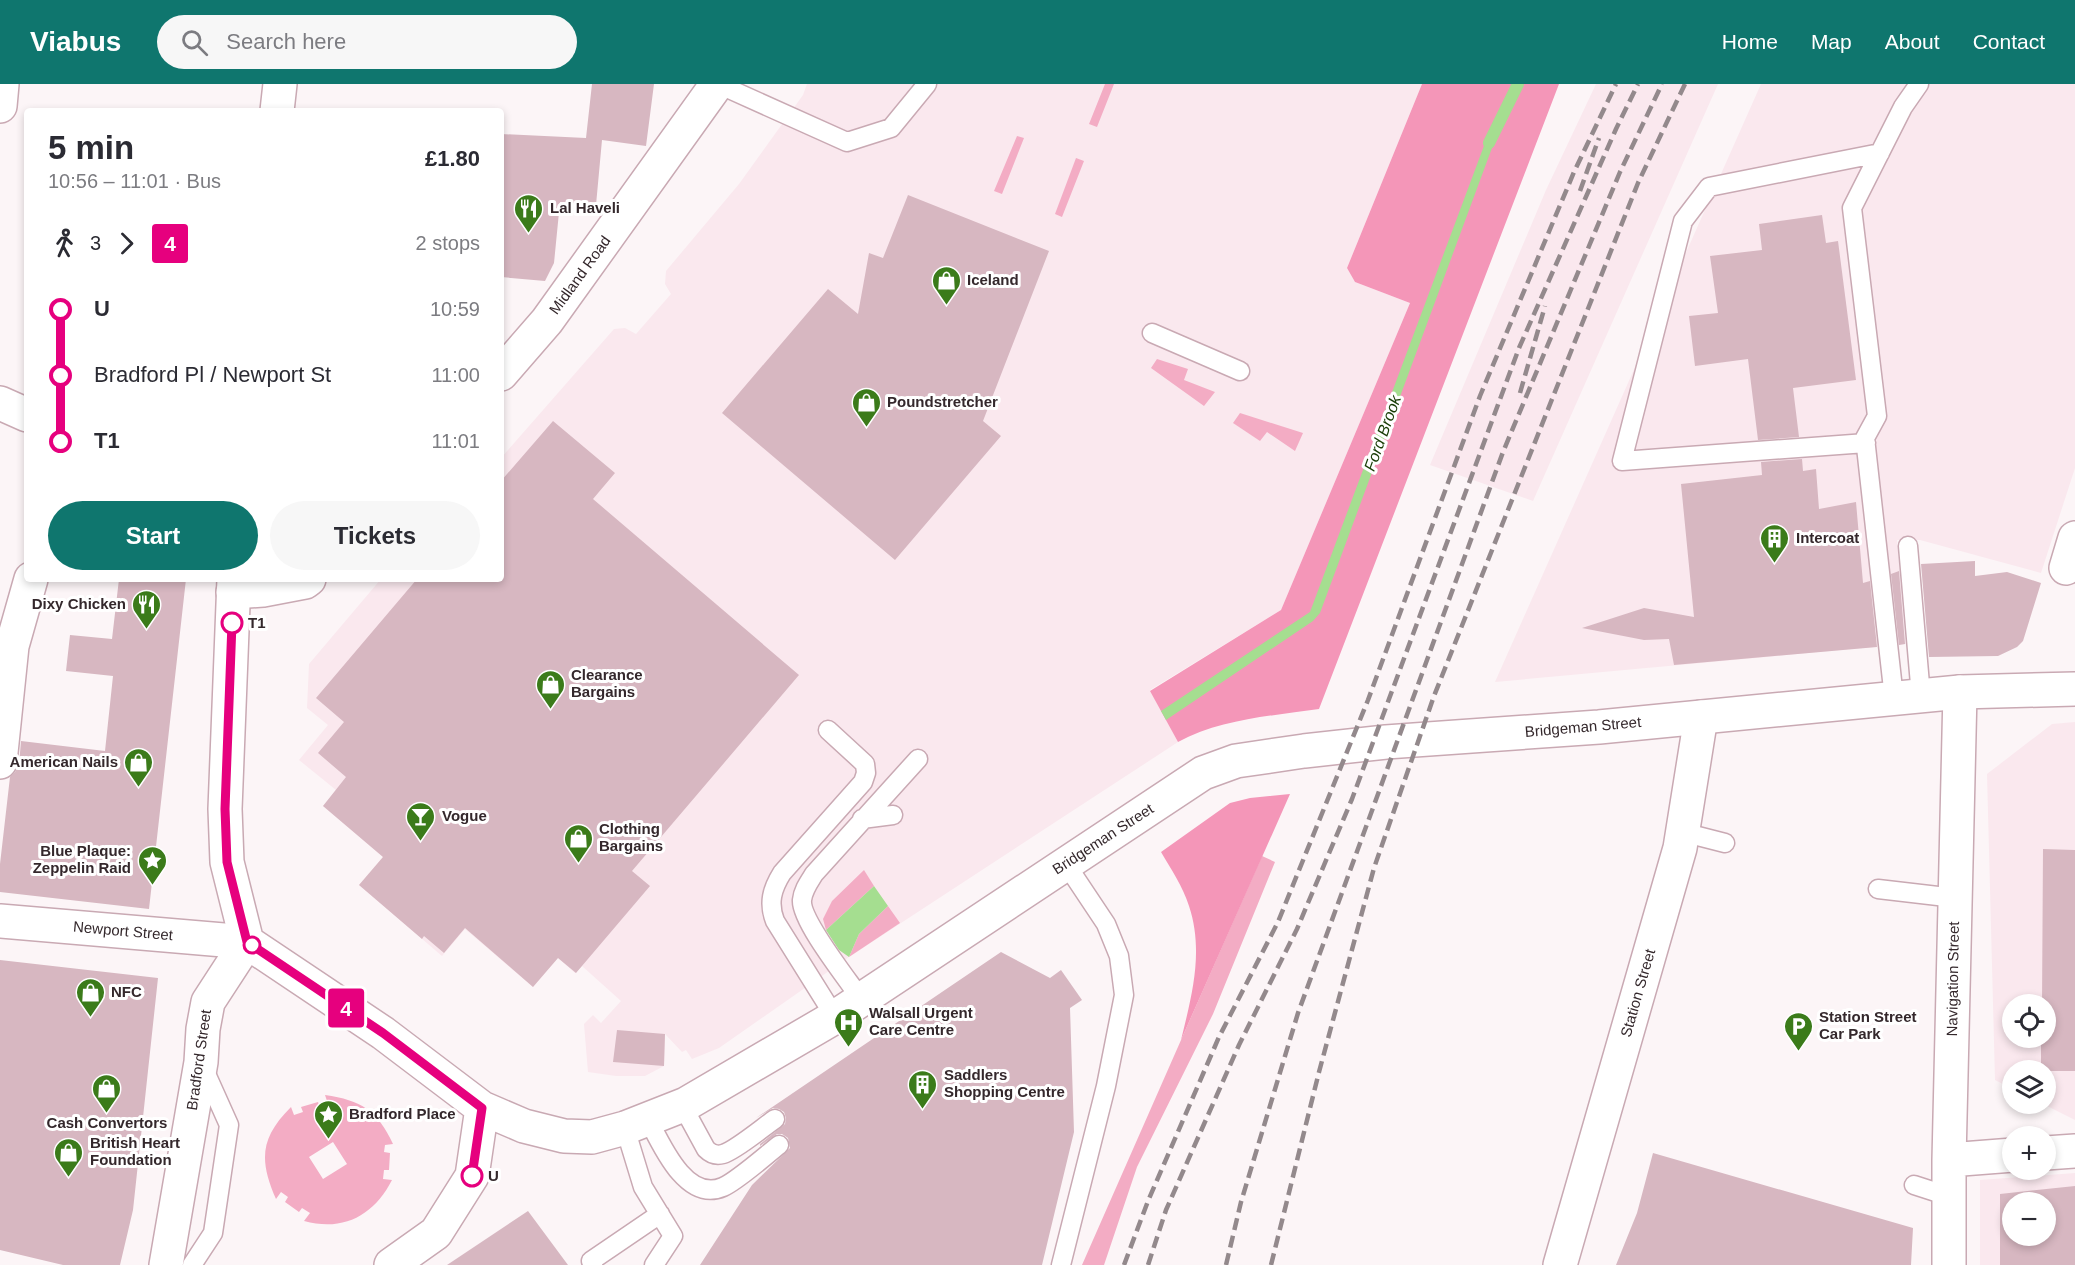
<!DOCTYPE html>
<html lang="en">
<head>
<meta charset="utf-8">
<style>
  body { margin:0; font-family:Arial,sans-serif; background:#f7f7f7; color:#2b2b33; height:100vh; display:flex; flex-direction:column; font-size:22px; white-space:nowrap }
  * { box-sizing:border-box; margin:0 }
  p { font-size:20px; color:#7c7c81 }
  .icon { flex:none; width:33px; height:33px; fill:none; stroke:currentColor; stroke-width:2; stroke-linecap:round; stroke-linejoin:round }
  .map { position:relative; flex:1; overflow:hidden }
  .drawer { position:absolute; left:24px; top:24px; width:480px; height:474px; display:flex; flex-direction:column; background:#fff; border-radius:6px; box-shadow:0 3px 9px #0003 }
  .drawer>* { flex:none }
  .badge { padding:0 12px; border-radius:4px; font-size:21px; line-height:39px }
  .fabs { position:absolute; left:2002px; top:910px; display:grid; gap:12px }
  .fabs a { display:grid; place-items:center; width:54px; height:54px; border-radius:50%; background:#fff; box-shadow:0 3px 9px #0003; font-size:30px }
  .map>.badge { position:absolute; translate:-50% -50%; box-shadow:0 0 0 3px #fff }
  .legs { display:flex; align-items:center; gap:9px; height:66px; padding:0 24px; font-size:20px }
  .legs p { margin-inline-start:auto }
  .overview { display:flex; align-items:center; justify-content:space-between; height:102px; padding:0 24px }
  h1 { font-size:33px; font-weight:800; line-height:45px }
  .primary-button { display:flex; gap:12px; margin-top:auto; padding:12px 24px }
  .primary-button a { flex:1; height:69px; border-radius:36px; background:#0f766e; color:#fff; font-size:24px; font-weight:800; line-height:69px; text-align:center }
  .primary-button a+a { background:#f7f7f7; color:#2b2b33 }
  ul { padding:0 24px; list-style:none }
  li { display:flex; align-items:center; gap:21px; height:66px; font-size:22px }
  li i { display:grid; place-items:center; width:9px; height:100%; margin:0 8px; background:currentColor }
  li i::after { content:''; width:15px; height:15px; margin:-8px; border:4px solid; border-radius:50%; background:#fff }
  li p { margin-inline-start:auto }
  li:first-child i { background:linear-gradient(#0000 50%,currentColor 0) }
  li:last-child i { background:linear-gradient(currentColor 50%,#0000 0) }
  header { display:flex; align-items:center; gap:36px; box-sizing:border-box; height:84px; padding:0 30px; background:#0f766e; color:#fff }
  header strong { font-size:28px }
  nav { display:flex; gap:33px; margin-inline-start:auto; font-size:21px }
  .search { width:420px; height:54px; background:#f7f7f7; display:flex; align-items:center; gap:15px; box-sizing:border-box; padding:0 21px; border-radius:33px; color:#7c7c81; font-size:22px }
  .map>svg:first-child { display:block }
  .built { fill:#fae8ee; fill-rule:evenodd }
  .green { fill:#f3acc4; fill-rule:evenodd }
  .forest { fill:#f496b8 }
  .water { fill:#a5de90 }
  .lines { fill:none; stroke-linecap:round; stroke-linejoin:round }
  .stream { stroke:#a5de90; stroke-width:12 }
  .building { fill:#d7b7c1; fill-rule:evenodd }
  .service-casing { stroke:#c9a9b3; stroke-width:21 }
  .minor-casing { stroke:#c9a9b3; stroke-width:36 }
  .tertiary-casing { stroke:#c9a9b3; stroke-width:36 }
  .service { stroke:#fff; stroke-width:18 }
  .minor { stroke:#fff; stroke-width:33 }
  .tertiary { stroke:#fff; stroke-width:33 }
  .rail { stroke:#93898c; stroke-width:4.5; stroke-dasharray:12 6; stroke-linecap:butt }
  .line-1-casing { stroke:#fff; stroke-width:14 }
  .line-1 { stroke:#e6007e; stroke-width:9 }
  .stop-1-dot { fill:#fff; stroke:#e6007e; stroke-width:3 }
  .labels { text-anchor:middle; stroke-width:6; stroke-linejoin:round; paint-order:stroke }
  .poi-label { font-size:15px; font-weight:bold; fill:#34282c; stroke:#fff; text-anchor:start }
  .street-label { font-size:15px; fill:#34282c; stroke:#fff }
  .stop-label { font-size:15px; font-weight:bold; fill:#34282c; stroke:#fff; text-anchor:start }
  .water-label { font-size:16px; font-style:italic; fill:#183c05; stroke:#fff }
</style>
</head>
<body>
<header>
<strong>Viabus</strong>
<div class="search"><svg class="icon" aria-label="search" viewBox="0 0 24 24"><circle cx="10" cy="10" r="6"/><path d="M15 15l6 6"/></svg>Search here</div>
<nav><a>Home</a><a>Map</a><a>About</a><a>Contact</a></nav>
</header>
<div class="map">
<svg width="2075" height="1181" viewBox="0 0 2075 1181">
  <rect width="100%" height="100%" fill="#fcf5f7"/>
  <!-- built -->
  <path class="built" d="M 807,0 L 1422,0 L 1347,184 L 1355,198 L 1410,219 L 1281,526 L 1150,606 L 1178,658 L 849,873 L 719,964 L 692,975 L 686,966 L 682,968 L 665,950 L 664,982 L 645,992 L 616,992 L 588,988 L 584,940 L 593,931 L 601,939 L 621,917 L 582,882 L 575,889 L 558,874 L 533,903 L 465,845 L 442,872 L 359,801 L 383,773 L 323,722 L 336,706 L 299,676 L 328,641 L 307,624 L 309,580 L 381,495 L 501,495 L 501,374 L 614,245 L 625,244 L 636,250 L 671,210 L 665,200 L 666,187 L 739,100 L 803,11 Z
    M 1596,0 L 1718,0 L 1533,417 L 1430,381 L 1546,106 Z
    M 1761,0 L 2075,0 L 2075,384 L 2041,489 L 1920,456 L 1897,456 L 1906,560 L 1495,598 Z
    M 2075,638 L 2075,1036 L 2043,1020 L 2046,1020 L 2046,987 L 2013,987 L 2013,1005 L 1995,996 L 1987,690 L 2052,640 ZM 2013,921 L 2046,921 L 2046,954 L 2013,954 Z
    M 2075,1089 L 2075,1181 L 1980,1181 L 1980,1096 ZM 2013,1119 L 2046,1119 L 2046,1152 L 2013,1152 Z"/>
  <!-- green -->
  <path class="green" d="M 1105,0 L 1114,0 L 1097,43 L 1089,40 Z
    M 1017,52 L 1024,54 L 1002,110 L 994,107 Z
    M 1076,74 L 1084,77 L 1062,133 L 1055,130 Z
    M 1157,275 L 1188,285 L 1184,296 L 1215,308 L 1204,322 L 1151,284 Z
    M 1240,329 L 1303,349 L 1295,367 L 1267,348 L 1260,357 L 1233,339 Z
    M 1262,772 L 1275,778 L 1213,930 L 1137,1083 L 1104,1181 L 1082,1181 Z
    M 864,786 L 874,802 L 826,846 L 823,835 L 832,817 Z
    M 888,822 L 900,839 L 849,873 L 859,850 Z
    M 325,1011 C 361,1016 378,1027 393,1060 L 385,1061 L 384,1068 L 390,1069 L 389,1086 L 384,1086 L 383,1095 L 392,1096 C 374,1131 344,1148 304,1137 L 310,1129 L 302,1124 L 299,1128 L 285,1118 L 288,1113 L 281,1108 L 276,1115 C 259,1076 260,1054 291,1023 L 294,1031 L 303,1028 L 301,1023 L 318,1018 L 320,1023 L 328,1020 ZM 333,1058 L 347,1080 L 323,1095 L 309,1073 Z"/>
  <!-- forest -->
  <path class="forest" d="M 1422,0 L 1559,0 L 1319,625 C 1271,632 1221,635 1178,658 L 1150,607 L 1281,526 L 1410,219 L 1355,198 L 1347,184 Z
    M 1290,710 L 1181,956 C 1192,911 1204,867 1189,822 C 1183,803 1171,785 1161,768 L 1230,719 L 1250,714 Z"/>
  <!-- water -->
  <path class="water" d="M 1491,43 L 1499,45 L 1320,529 L 1313,537 L 1166,636 L 1161,627 L 1310,528 Z
    M 874,802 L 888,822 L 859,850 L 849,873 L 839,866 L 826,846 Z"/>
  <g class="lines">
    <!-- stream -->
    <path class="stream" d="M 1489,59 L 1518,0"/>
  </g>
  <!-- building -->
  <path class="building" d="M 592,0 L 654,0 L 646,62 L 602,56 L 596,121 L 560,118 L 554,179 L 545,197 L 501,193 L 501,50 L 586,54 Z
    M 908,111 L 1049,167 L 983,337 L 1001,352 L 895,476 L 722,329 L 828,205 L 858,230 L 869,169 L 883,174 Z
    M 1822,131 L 1826,159 L 1838,157 L 1856,296 L 1793,304 L 1799,353 L 1758,356 L 1748,275 L 1695,282 L 1689,232 L 1718,229 L 1710,172 L 1762,166 L 1759,140 Z
    M 553,337 L 615,389 L 593,415 L 799,591 L 632,787 L 650,802 L 576,889 L 558,874 L 533,903 L 465,844 L 444,869 L 424,852 L 422,855 L 359,801 L 383,773 L 323,722 L 346,693 L 318,669 L 344,638 L 316,614 L 417,495 L 501,495 L 501,397 Z
    M 1802,375 L 1803,387 L 1816,385 L 1819,425 L 1856,418 L 1863,499 L 1870,497 L 1877,563 L 1674,581 L 1669,555 L 1644,556 L 1582,544 L 1644,524 L 1694,533 L 1681,400 L 1762,391 L 1761,378 Z
    M 1975,477 L 1975,492 L 2007,488 L 2041,499 L 2023,557 L 2017,563 L 1998,572 L 1929,573 L 1921,480 Z
    M 1899,487 L 1905,560 L 1899,561 L 1891,490 Z
    M 119,495 L 186,495 L 149,825 L 0,808 L 0,780 L 10,693 L 15,688 L 19,681 L 21,657 L 105,667 L 113,592 L 66,587 L 70,551 L 112,555 Z
    M 2043,765 L 2075,766 L 2075,987 L 2041,987 L 2041,954 L 2046,954 L 2046,921 L 2042,921 Z
    M 1001,868 L 1050,894 L 1061,886 L 1082,916 L 1070,924 L 1074,1048 L 1042,1181 L 700,1181 L 752,1101 L 790,1064 L 788,1054 L 782,1050 L 777,1050 L 760,1062 L 760,1060 L 785,1040 L 786,1034 L 784,1028 L 779,1025 L 773,1024 L 756,1034 Z
    M 0,876 L 158,894 L 133,1126 L 120,1181 L 63,1181 L 0,1166 Z
    M 617,946 L 665,950 L 664,982 L 613,978 Z
    M 1653,1069 L 1913,1144 L 1911,1181 L 1616,1181 L 1637,1129 Z
    M 2075,1102 L 2075,1181 L 2000,1181 L 2000,1110 ZM 2013,1119 L 2046,1119 L 2046,1152 L 2013,1152 Z
    M 528,1127 L 568,1181 L 447,1181 Z"/>
  <g class="lines">
    <defs>
      <path id="service" d="M 718,0 L 847,58 L 891,44 L 927,0
        M 1152,249 L 1240,287
        M 1866,359 L 1622,377 L 1683,137 L 1709,103 L 1880,69
        M 1908,462 L 1921,612
        M 1894,614 L 1865,354 L 1877,332 L 1852,124 L 1903,23 L 1919,0
        M 828,646 L 865,680 L 866,689 L 863,698 L 782,789 C 772,805 768,819 775,837 L 835,933
        M 862,735 L 893,731
        M 1682,748 L 1725,759
        M 1878,805 L 1955,814
        M 861,915 C 848,896 800,836 802,816 C 803,806 809,798 814,790 L 918,675
        M 682,1021 L 706,1065 C 711,1070 716,1072 723,1070 C 736,1066 762,1044 775,1035
        M 648,1035 C 661,1060 686,1119 723,1103 C 737,1097 765,1072 779,1061
        M 625,1044 L 643,1103 L 673,1152 L 654,1181
        M 1914,1101 L 1948,1112
        M 192,1181 L 213,1149 L 229,1041 L 203,983
        M 593,1181 L 591,1177 L 660,1130
        M 1061,1181 L 1106,1002 L 1124,911 L 1119,872 L 1106,840 L 1066,780"/>
      <path id="minor" d="M 0,22 L 2,0
        M 501,290 L 547,237 L 717,0
        M 2066,484 L 2075,454
        M 233,508 L 263,506 L 305,498 L 309,495
        M 0,678 L 12,562 L 31,495
        M 0,837 L 247,858
        M 2046,1069 L 2075,1067
        M 1949,1076 L 2013,1071
        M 1560,1181 L 1680,764 L 1701,633
        M 1949,1181 L 1949,1076 L 1960,608"/>
      <path id="tertiary" d="M 277,27 L 280,0
        M 0,319 L 27,331
        M 247,858 L 383,949 L 482,1024 L 524,1042 L 564,1052 L 592,1053 L 625,1044 L 686,1020 L 835,933 L 1203,689 L 1236,677 L 1304,667 L 1386,658 L 1599,643 L 1960,608 L 2075,605
        M 166,1181 L 201,978 L 203,945 L 208,918 L 247,858 L 227,778 L 225,725 L 234,495
        M 391,1181 L 436,1149 L 472,1092 L 482,1024"/>
    </defs>
    <!-- service casing -->
    <use href="#service" class="service-casing"/>
    <!-- minor casing -->
    <use href="#minor" class="minor-casing"/>
    <!-- tertiary casing -->
    <use href="#tertiary" class="tertiary-casing"/>
    <!-- service -->
    <use href="#service" class="service"/>
    <!-- minor -->
    <use href="#minor" class="minor"/>
    <!-- tertiary -->
    <use href="#tertiary" class="tertiary"/>
    <!-- rail -->
    <path class="rail" d="M 1580,107 L 1599,54
      M 1520,309 L 1545,222
      M 1124,1181 L 1148,1117 L 1219,953 L 1278,838 L 1368,616 L 1480,312 L 1574,88 L 1616,0
      M 1148,1181 L 1166,1126 L 1239,961 L 1297,845 L 1352,715 L 1519,264 L 1616,45 L 1638,0
      M 1226,1181 L 1241,1118 L 1298,929 L 1503,368 L 1620,88 L 1662,0
      M 1271,1181 L 1319,988 L 1374,784 L 1434,612 L 1638,99 L 1685,0"/>
  </g>
  <g class="lines">
    <defs>
      <path id="line-1" d="M 232,539 L 225,725 L 227,778 L 247,858 L 383,949 L 482,1024 L 472,1092"/>
    </defs>
    <!-- line-1 casing -->
    <use href="#line-1" class="line-1-casing"/>
    <!-- line-1 -->
    <use href="#line-1" class="line-1"/>
  </g>
  <!-- icons -->
  <defs>
    <symbol id="restaurant-pin" viewBox="-11 -11 22 30"><path d="M0 17L-7.5 6A9.5 9.5 0 1 1 7.5 6Z" fill="#3b7b1a" stroke="#fff"/><path d="M-5-6h1v4h1v-4h1v4h1v-4h1v5L-1.5 .5V6h-2V.5L-5-1ZM5-6V6H3V1.5H1.5Q1.5-4 5-6Z" fill="#fff"/></symbol>
    <symbol id="shop-pin" viewBox="-11 -11 22 30"><path d="M0 17L-7.5 6A9.5 9.5 0 1 1 7.5 6Z" fill="#3b7b1a" stroke="#fff"/><path d="M-5-2.5h2.3a2.7 3.5 0 0 1 5.4 0H5L5.5 6h-11ZM-1.5-2.5h3a1.5 2.3 0 0 0-3 0Z" fill="#fff"/></symbol>
    <symbol id="building-pin" viewBox="-11 -11 22 30"><path d="M0 17L-7.5 6A9.5 9.5 0 1 1 7.5 6Z" fill="#3b7b1a" stroke="#fff"/><path d="M-4-6H4V6H1V3H-1V6H-4ZM-2.5-4.3h1.7v1.8h-1.7ZM.8-4.3h1.7v1.8H.8ZM-2.5-1h1.7V.8h-1.7ZM.8-1h1.7V.8H.8Z" fill="#fff"/></symbol>
    <symbol id="bar-pin" viewBox="-11 -11 22 30"><path d="M0 17L-7.5 6A9.5 9.5 0 1 1 7.5 6Z" fill="#3b7b1a" stroke="#fff"/><path d="M-6-5H6L.8 .8V4.5H3.5V6h-7V4.5H-.8V.8Z" fill="#fff"/></symbol>
    <symbol id="sight-pin" viewBox="-11 -11 22 30"><path d="M0 17L-7.5 6A9.5 9.5 0 1 1 7.5 6Z" fill="#3b7b1a" stroke="#fff"/><path d="M0-6L1.8-2.2L6-1.7L2.9 1.2L3.7 5.4L0 3.3L-3.7 5.4L-2.9 1.2L-6-1.7L-1.8-2.2Z" fill="#fff"/></symbol>
    <symbol id="hospital-pin" viewBox="-11 -11 22 30"><path d="M0 17L-7.5 6A9.5 9.5 0 1 1 7.5 6Z" fill="#3b7b1a" stroke="#fff"/><path d="M-5-5h3v3.5h4V-5h3V5h-3V1.5h-4V5h-3Z" fill="#fff"/></symbol>
    <symbol id="parking-pin" viewBox="-11 -11 22 30"><path d="M0 17L-7.5 6A9.5 9.5 0 1 1 7.5 6Z" fill="#3b7b1a" stroke="#fff"/><path d="M-3.5-5.5H1a3.5 3.5 0 0 1 0 7H-1V5.5H-3.5ZM-1-3.4V-.6H.8a1.4 1.4 0 0 0 0-2.8Z" fill="#fff"/></symbol>
  </defs>
  <g fill-rule="evenodd">
    <use href="#restaurant-pin" x="512" y="108" width="33" height="45"/>
    <use href="#shop-pin" x="930" y="180" width="33" height="45"/>
    <use href="#shop-pin" x="850" y="302" width="33" height="45"/>
    <use href="#building-pin" x="1758" y="438" width="33" height="45"/>
    <use href="#restaurant-pin" x="130" y="504" width="33" height="45"/>
    <use href="#shop-pin" x="534" y="584" width="33" height="45"/>
    <use href="#shop-pin" x="122" y="662" width="33" height="45"/>
    <use href="#bar-pin" x="404" y="716" width="33" height="45"/>
    <use href="#shop-pin" x="562" y="738" width="33" height="45"/>
    <use href="#sight-pin" x="136" y="760" width="33" height="45"/>
    <use href="#shop-pin" x="74" y="892" width="33" height="45"/>
    <use href="#hospital-pin" x="832" y="922" width="33" height="45"/>
    <use href="#parking-pin" x="1782" y="926" width="33" height="45"/>
    <use href="#building-pin" x="906" y="984" width="33" height="45"/>
    <use href="#shop-pin" x="90" y="988" width="33" height="45"/>
    <use href="#sight-pin" x="312" y="1014" width="33" height="45"/>
    <use href="#shop-pin" x="52" y="1052" width="33" height="45"/>
  </g>
  <!-- markers -->
  <g class="stop-1-dot">
    <circle cx="232" cy="539" r="10"/>
    <circle cx="252" cy="861" r="8"/>
    <circle cx="472" cy="1092" r="10"/>
  </g>
  <g class="labels">
    <!-- poi labels -->
    <g class="poi-label">
      <text x="550" y="129">Lal Haveli</text>
      <text x="967" y="201">Iceland</text>
      <text x="887" y="323">Poundstretcher</text>
      <text x="1796" y="459">Intercoat</text>
      <text x="126" y="525" text-anchor="end">Dixy Chicken</text>
      <text x="571" y="596">Clearance<tspan x="571" dy="17">Bargains</tspan></text>
      <text x="118" y="683" text-anchor="end">American Nails</text>
      <text x="442" y="737">Vogue</text>
      <text x="599" y="750">Clothing<tspan x="599" dy="17">Bargains</tspan></text>
      <text x="131" y="772" text-anchor="end">Blue Plaque:<tspan x="131" dy="17">Zeppelin Raid</tspan></text>
      <text x="111" y="913">NFC</text>
      <text x="869" y="934">Walsall Urgent<tspan x="869" dy="17">Care Centre</tspan></text>
      <text x="1819" y="938">Station Street<tspan x="1819" dy="17">Car Park</tspan></text>
      <text x="944" y="996">Saddlers<tspan x="944" dy="17">Shopping Centre</tspan></text>
      <text x="349" y="1035">Bradford Place</text>
      <text x="107" y="1044" text-anchor="middle">Cash Convertors</text>
      <text x="90" y="1064">British Heart<tspan x="90" dy="17">Foundation</tspan></text>
    </g>
    <!-- street labels -->
    <g class="street-label">
      <text transform="translate(580 191) rotate(-54)" y="5">Midland Road</text>
      <text transform="translate(1583 643) rotate(-5)" y="5">Bridgeman Street</text>
      <text transform="translate(1103 755) rotate(-33)" y="5">Bridgeman Street</text>
      <text transform="translate(123 847) rotate(5)" y="5">Newport Street</text>
      <text transform="translate(1953 895) rotate(-89)" y="5">Navigation Street</text>
      <text transform="translate(1638 909) rotate(-74)" y="5">Station Street</text>
      <text transform="translate(199 976) rotate(-82)" y="5">Bradford Street</text>
    </g>
    <!-- stop labels -->
    <g class="stop-label">
      <text x="248" y="544">T1</text>
      <text x="488" y="1097">U</text>
    </g>
    <!-- water labels -->
    <g class="water-label">
      <text transform="translate(1382 349) rotate(-70)" y="6">Ford Brook</text>
    </g>
  </g>
</svg>
<div class="fabs">
<a><svg class="icon" aria-label="locate" viewBox="0 0 24 24"><circle cx="12" cy="12" r="6"/><path d="M12 2v4M12 18v4M2 12h4M18 12h4"/></svg></a>
<a><svg class="icon" aria-label="layers" viewBox="0 0 24 24"><path d="M12 4l9 5-9 5-9-5zM3 14l9 5 9-5"/></svg></a>
<a>+</a>
<a>−</a>
</div>
<b class="badge" style="left:346px;top:924px;background:#e6007e;color:#fff">4</b>
<section class="drawer">
<div class="overview"><div><h1>5 min</h1><p>10:56 – 11:01 · Bus</p></div><b>£1.80</b></div>
<div class="legs"><svg class="icon" aria-label="walk" viewBox="0 0 24 24"><circle cx="13" cy="4" r="2"/><path d="M13 8l-2 6 4 7M11 14l-3 7M7 12l3-4h3l4 4"/></svg>3<svg class="icon" aria-label="forward" viewBox="0 0 24 24"><path d="M9 5l7 7-7 7"/></svg><b class="badge" style="background:#e6007e;color:#fff">4</b><p>2 stops</p></div>
<ul>
<li><i style="color:#e6007e"></i><b>U</b><p>10:59</p></li>
<li><i style="color:#e6007e"></i><span>Bradford Pl / Newport St</span><p>11:00</p></li>
<li><i style="color:#e6007e"></i><b>T1</b><p>11:01</p></li>
</ul>
<div class="primary-button"><a>Start</a><a>Tickets</a></div>
</section>
</div>
</body>
</html>
